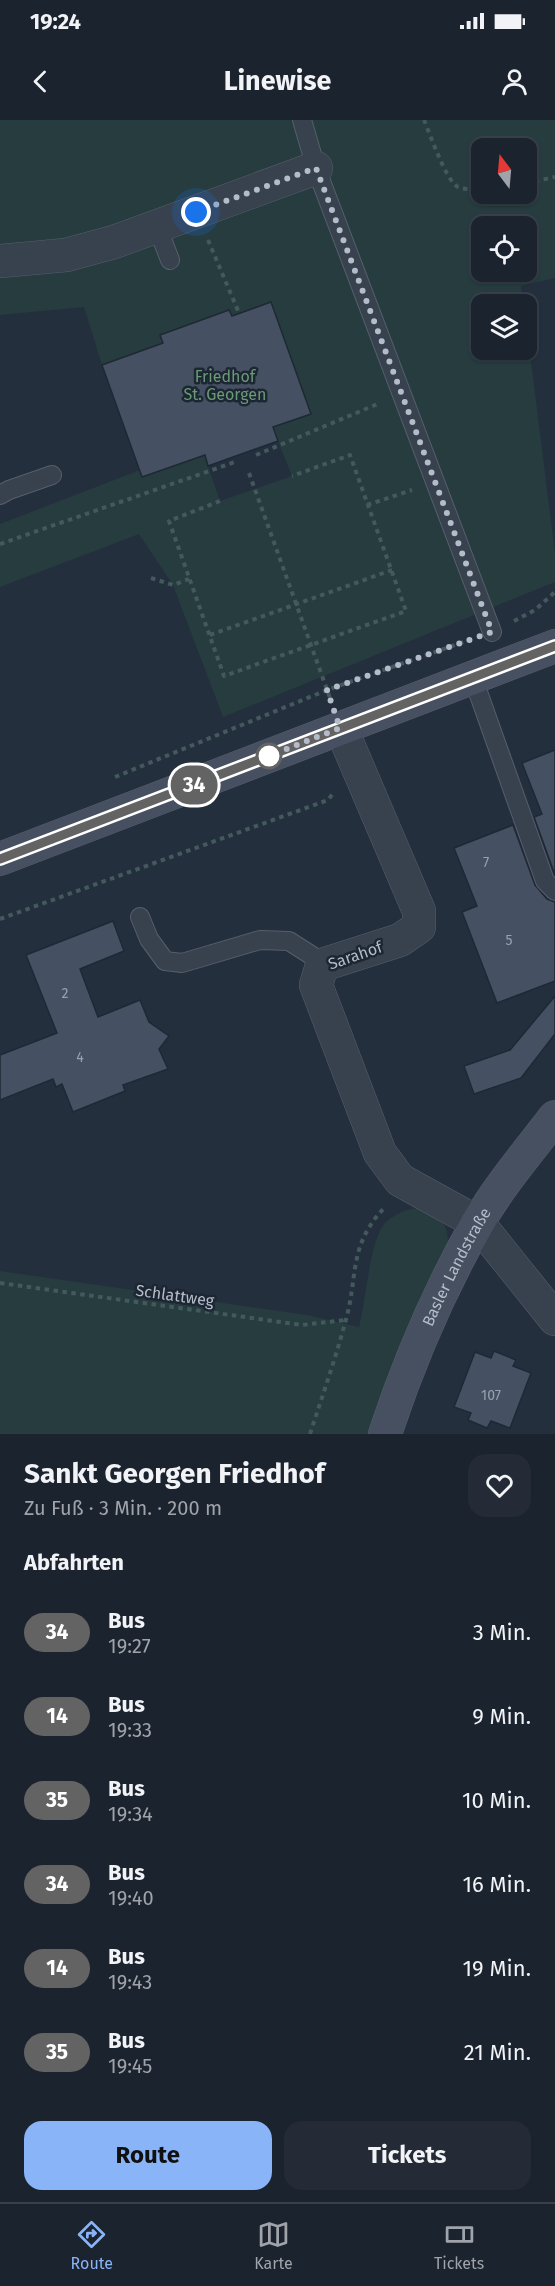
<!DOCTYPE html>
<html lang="de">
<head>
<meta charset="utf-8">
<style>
  body { margin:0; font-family:"Fira Sans",sans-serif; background:#242b36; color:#f1f3f6; height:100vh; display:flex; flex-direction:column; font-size:22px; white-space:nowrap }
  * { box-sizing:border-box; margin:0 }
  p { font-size:20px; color:#a0a4aa }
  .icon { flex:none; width:33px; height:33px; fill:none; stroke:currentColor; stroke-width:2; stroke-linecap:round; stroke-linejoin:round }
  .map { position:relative; height:1314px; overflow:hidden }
  .sheet { display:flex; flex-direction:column; background:#1b232e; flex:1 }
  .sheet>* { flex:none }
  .badge { padding:0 12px; border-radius:20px; font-size:21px; line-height:39px }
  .needle { width:39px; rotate:344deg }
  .controls { position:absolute; left:471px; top:18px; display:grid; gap:12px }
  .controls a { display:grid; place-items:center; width:66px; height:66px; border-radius:12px; background:#1b232e; box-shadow:0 2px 4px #0004,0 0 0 2px #39404a; font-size:30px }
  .you { position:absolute; width:30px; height:30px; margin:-15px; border:4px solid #fff; border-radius:50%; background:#1a73e8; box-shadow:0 0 0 9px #1a73e833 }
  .map>.badge { position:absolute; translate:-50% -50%; box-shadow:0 0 0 3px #fff }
  h2 { padding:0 24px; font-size:22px; line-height:54px }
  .round { display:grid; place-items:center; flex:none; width:63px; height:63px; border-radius:18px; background:#242b36 }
  .summary { display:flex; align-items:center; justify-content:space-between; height:102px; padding:0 24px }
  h1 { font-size:28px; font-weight:700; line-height:45px }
  .primary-button { display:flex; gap:12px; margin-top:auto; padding:12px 24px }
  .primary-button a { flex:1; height:69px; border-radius:18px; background:#8ab4f8; color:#111; font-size:24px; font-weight:700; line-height:69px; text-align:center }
  .primary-button a+a { background:#242b36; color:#f1f3f6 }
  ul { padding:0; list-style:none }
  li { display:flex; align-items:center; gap:18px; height:84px; padding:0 24px }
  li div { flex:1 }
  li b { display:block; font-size:22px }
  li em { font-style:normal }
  li .badge { min-width:66px; font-weight:700; text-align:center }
  .status { display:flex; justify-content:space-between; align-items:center; height:42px; padding:0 30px; background:#1b232e; direction:ltr }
  .status svg { height:16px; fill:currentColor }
  header { display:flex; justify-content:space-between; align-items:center; height:78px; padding:0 24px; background:#1b232e; font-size:27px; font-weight:700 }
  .menu { display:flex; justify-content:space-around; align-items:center; height:84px; border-top:2px solid #39404a; background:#1b232e; font-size:16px; color:#a0a4aa }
  .menu a { display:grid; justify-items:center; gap:3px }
  .menu .selected { color:#8ab4f8 }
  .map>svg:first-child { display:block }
  .green { fill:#263c3f; fill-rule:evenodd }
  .building { fill:#455162; stroke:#1f2835; stroke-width:1.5 }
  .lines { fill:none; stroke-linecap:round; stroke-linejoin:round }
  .lane-casing { stroke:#565f6c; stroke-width:20 }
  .street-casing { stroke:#565f6c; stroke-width:34 }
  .secondary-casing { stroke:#565f6c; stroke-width:34 }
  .path { stroke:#44595c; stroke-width:4; stroke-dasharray:4.5 4.5; stroke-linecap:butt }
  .lane { stroke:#38414e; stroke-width:18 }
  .street { stroke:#38414e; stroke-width:33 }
  .secondary { stroke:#465061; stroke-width:33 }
  .line-casing { stroke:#fff; stroke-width:14 }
  .line { stroke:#646363; stroke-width:9 }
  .walk { stroke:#b4bcc9; stroke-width:6; stroke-dasharray:0 10.8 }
  .stop-dot { fill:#fff; stroke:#646363; stroke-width:3 }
  .labels { text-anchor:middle; stroke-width:5; stroke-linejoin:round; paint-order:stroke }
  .number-label { font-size:14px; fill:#98a1af }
  .park-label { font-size:16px; fill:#6b9a76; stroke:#1d2633 }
  .street-label { font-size:16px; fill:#b4bcc9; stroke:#1d2633 }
</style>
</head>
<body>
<div class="status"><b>19:24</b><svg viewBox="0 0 49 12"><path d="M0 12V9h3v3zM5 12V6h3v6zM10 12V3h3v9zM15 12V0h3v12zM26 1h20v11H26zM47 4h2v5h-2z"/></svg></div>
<header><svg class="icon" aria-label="back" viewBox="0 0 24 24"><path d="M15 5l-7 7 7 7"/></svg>Linewise<svg class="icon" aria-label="person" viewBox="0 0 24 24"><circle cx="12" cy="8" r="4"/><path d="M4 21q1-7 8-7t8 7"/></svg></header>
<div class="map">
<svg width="555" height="1314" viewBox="0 0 555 1314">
  <rect width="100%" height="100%" fill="#242f3e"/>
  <!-- green -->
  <path class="green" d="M 0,0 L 555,0 L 555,158 L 521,166 L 523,184 L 482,184 L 482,230 L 526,230 L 527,209 L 555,433 L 555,462 L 223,597 L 173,465 L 139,414 L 0,467 L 0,404 L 140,350 L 102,245 L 84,187 L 0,195 ZM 482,28 L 526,28 L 526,74 L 482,74 ZM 482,106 L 526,106 L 526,152 L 482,152 ZM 278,321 L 292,356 L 220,381 L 208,346 Z
    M 418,1088 C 436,1098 448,1099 448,1122 L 412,1197 L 374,1314 L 0,1314 L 0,1151 L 307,1195 L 359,1207 C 366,1181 369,1128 382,1107 C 389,1096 406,1089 418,1088 Z"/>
  <!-- building -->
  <path class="building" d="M 271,182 L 311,294 L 273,307 L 278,321 L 233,337 L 208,346 L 205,335 L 142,357 L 102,245 L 163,223 L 160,215 L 229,190 L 232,196 Z
    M 555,630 L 555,755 L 534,697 L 542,694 L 522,643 Z
    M 513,705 L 535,765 L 547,779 L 555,782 L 555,861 L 497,883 L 462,792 L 477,786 L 454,728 Z
    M 113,801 L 124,831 L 80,849 L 98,897 L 140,880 L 149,902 L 169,916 L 159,929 L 168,949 L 123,965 L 125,971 L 73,992 L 62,964 L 56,967 L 53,959 L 0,980 L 0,935 L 57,913 L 26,835 Z
    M 555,876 L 555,914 L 521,958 L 474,974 L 464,946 L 510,930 Z
    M 494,1231 L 516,1240 L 513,1246 L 531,1253 L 510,1308 L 491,1301 L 487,1308 L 468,1300 L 471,1293 L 454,1287 L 475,1232 L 491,1238 Z"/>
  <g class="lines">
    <defs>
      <path id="lane" d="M 302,0 L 316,48 L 492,512
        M 157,106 L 170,140
        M 0,375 L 9,370 L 52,355
        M 473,558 L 545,761 L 555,771
        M 140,797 L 149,819 L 165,841 L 182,843 L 260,820 L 289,821 L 325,844"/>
      <path id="street" d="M 0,141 L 66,135 L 114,122 L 316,48
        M 341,608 L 419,791 L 419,807 L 400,820 L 322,845 L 316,865 L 380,1033 L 400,1060 L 478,1103 L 555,1199"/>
      <g id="secondary">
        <path d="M 0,739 L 555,526"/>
        <path id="s1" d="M 385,1314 C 409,1241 439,1171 477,1104 C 499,1066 528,1032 555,997"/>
      </g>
    </defs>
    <!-- lane casing -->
    <use href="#lane" class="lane-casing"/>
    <!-- street casing -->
    <use href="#street" class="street-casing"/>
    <!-- secondary casing -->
    <use href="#secondary" class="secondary-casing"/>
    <!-- path -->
    <path class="path" d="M 424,0 C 430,14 446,61 458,67 C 465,70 474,69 482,68
      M 526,63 L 555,57
      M 208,120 L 239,193
      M 256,335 L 380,283
      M 249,353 L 330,578
      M 220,381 L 169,401 L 224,556 L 406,491 L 350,335 L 292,356
      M 367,385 L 412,370
      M 0,424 L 235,342
      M 151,458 L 173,465 L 189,459
      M 514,501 L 535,490 L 555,472
      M 210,515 L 392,450
      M 115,657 L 327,570 L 469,520
      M 0,799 L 328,680 L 334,672
      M 0,1163 L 302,1205 L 346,1200
      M 310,1314 C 322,1277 335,1240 345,1203 C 359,1156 347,1127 385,1087"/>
    <!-- lane -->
    <use href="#lane" class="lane"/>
    <!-- street -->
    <use href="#street" class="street"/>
    <!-- secondary -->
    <use href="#secondary" class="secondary"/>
  </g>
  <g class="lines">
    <defs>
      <path id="line" d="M 0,739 L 555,526"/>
    </defs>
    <!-- line casing -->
    <use href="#line" class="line-casing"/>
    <!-- line -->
    <use href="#line" class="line"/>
    <!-- walk -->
    <path class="walk" d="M 196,92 L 316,48 L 492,512 L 327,570 L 340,608 L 266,637 L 269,636"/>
  </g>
  <!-- markers -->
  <circle class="stop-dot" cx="269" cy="636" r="12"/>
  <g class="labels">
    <!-- number labels -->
    <g class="number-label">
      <text x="486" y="747">7</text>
      <text x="509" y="825">5</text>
      <text x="65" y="878">2</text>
      <text x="80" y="942">4</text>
      <text x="491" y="1280">107</text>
    </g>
    <!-- park labels -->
    <g class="park-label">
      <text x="225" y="262">Friedhof<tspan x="225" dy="18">St. Georgen</tspan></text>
    </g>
    <!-- street labels -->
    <g class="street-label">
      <text transform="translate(355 835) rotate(-19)" y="6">Sarahof</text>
      <text dy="6" stroke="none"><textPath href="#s1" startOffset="182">Basler Landstraße</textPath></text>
      <text transform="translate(175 1175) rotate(8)" y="6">Schlattweg</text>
    </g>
  </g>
</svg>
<div class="controls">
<a><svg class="needle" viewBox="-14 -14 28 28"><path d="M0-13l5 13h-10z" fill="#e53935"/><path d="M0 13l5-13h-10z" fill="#a0a4aa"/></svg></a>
<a><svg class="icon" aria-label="locate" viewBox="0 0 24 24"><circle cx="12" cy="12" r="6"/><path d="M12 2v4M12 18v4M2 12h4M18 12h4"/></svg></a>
<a><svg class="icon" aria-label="layers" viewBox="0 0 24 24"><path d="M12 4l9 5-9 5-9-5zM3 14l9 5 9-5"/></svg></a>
</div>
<div class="you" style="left:196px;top:92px"></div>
<b class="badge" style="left:194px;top:665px;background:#646363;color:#fff">34</b>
</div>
<section class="sheet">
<div class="summary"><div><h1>Sankt Georgen Friedhof</h1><p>Zu Fuß · 3 Min. · 200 m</p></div><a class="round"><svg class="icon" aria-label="heart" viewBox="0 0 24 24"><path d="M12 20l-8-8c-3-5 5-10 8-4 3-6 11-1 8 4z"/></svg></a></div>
<h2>Abfahrten</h2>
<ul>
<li><span class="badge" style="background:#646363;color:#fff">34</span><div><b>Bus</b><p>19:27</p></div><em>3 Min.</em></li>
<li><span class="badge" style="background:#646363;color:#fff">14</span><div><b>Bus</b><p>19:33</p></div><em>9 Min.</em></li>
<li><span class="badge" style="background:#646363;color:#fff">35</span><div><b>Bus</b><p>19:34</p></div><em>10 Min.</em></li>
<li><span class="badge" style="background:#646363;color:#fff">34</span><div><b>Bus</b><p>19:40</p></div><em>16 Min.</em></li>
<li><span class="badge" style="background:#646363;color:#fff">14</span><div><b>Bus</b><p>19:43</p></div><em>19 Min.</em></li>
<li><span class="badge" style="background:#646363;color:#fff">35</span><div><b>Bus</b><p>19:45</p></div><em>21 Min.</em></li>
</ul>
<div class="primary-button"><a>Route</a><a>Tickets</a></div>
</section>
<nav class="menu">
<a class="selected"><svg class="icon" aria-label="directions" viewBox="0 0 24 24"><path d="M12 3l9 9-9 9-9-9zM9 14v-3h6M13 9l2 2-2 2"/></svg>Route</a>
<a><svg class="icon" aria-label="map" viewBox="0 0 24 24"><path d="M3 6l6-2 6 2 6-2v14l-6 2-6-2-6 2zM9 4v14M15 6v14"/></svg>Karte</a>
<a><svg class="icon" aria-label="tickets" viewBox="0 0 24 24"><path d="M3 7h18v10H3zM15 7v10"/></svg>Tickets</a>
</nav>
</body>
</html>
